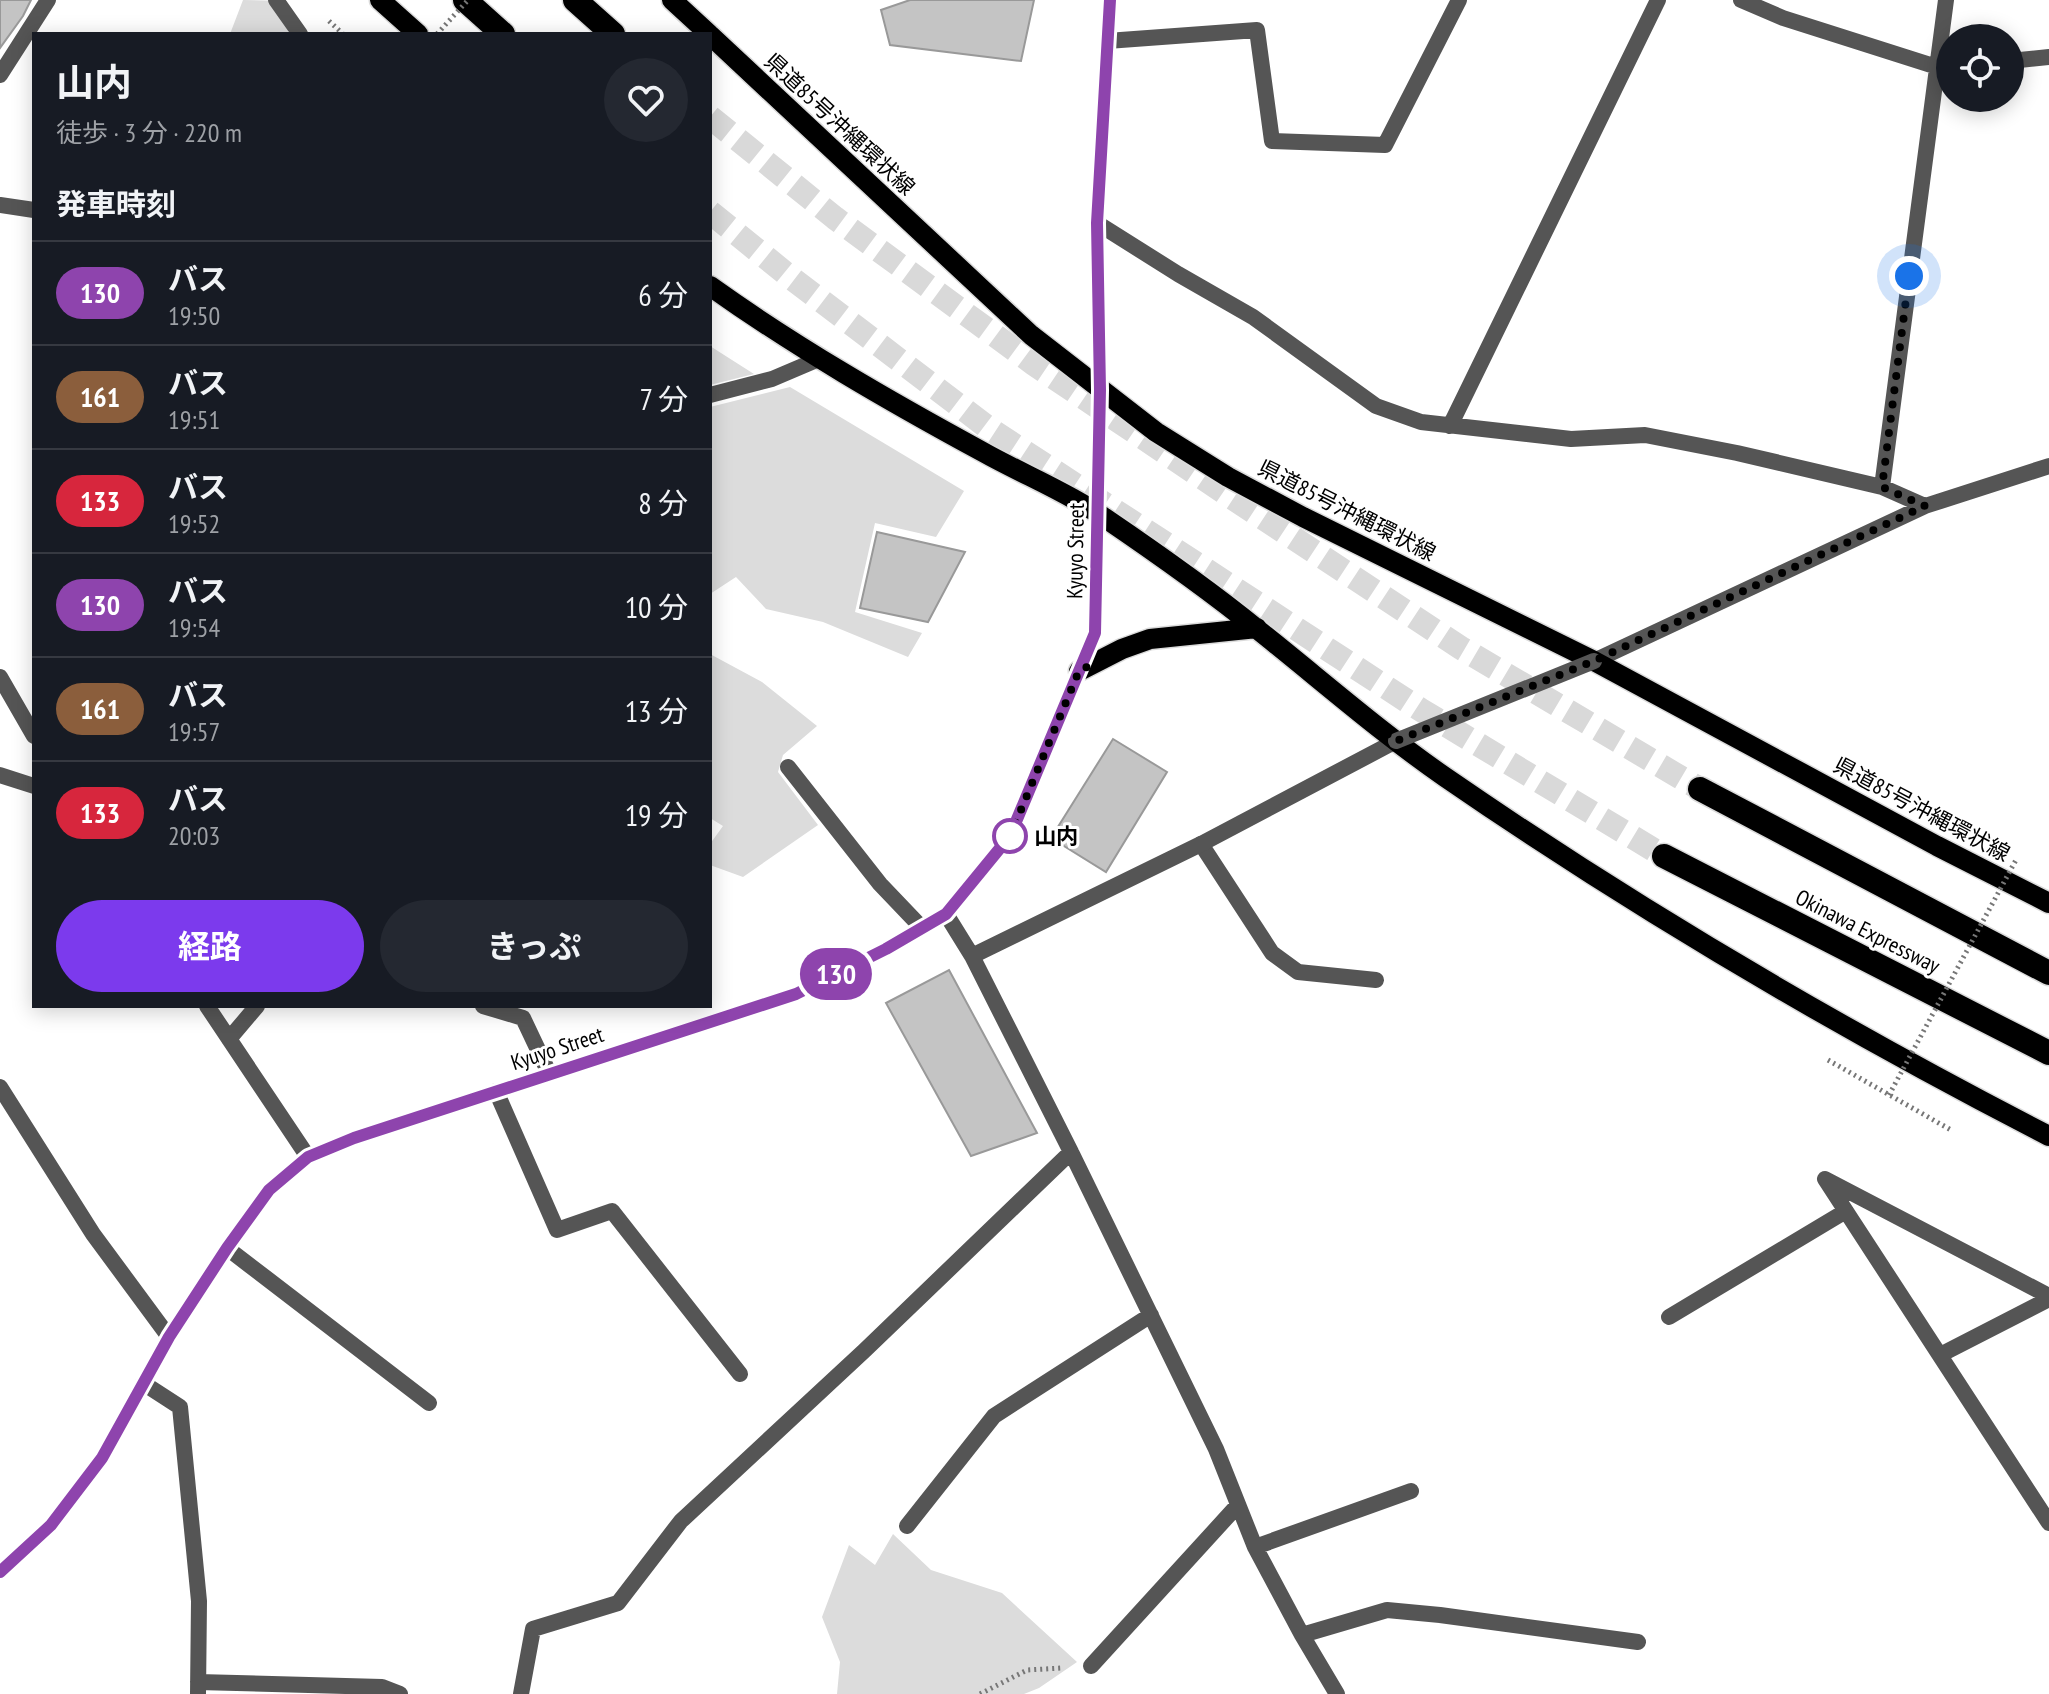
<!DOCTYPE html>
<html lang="ja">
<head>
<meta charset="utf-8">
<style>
  body { margin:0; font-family:"PT Sans Narrow","Noto Sans JP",sans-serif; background:#242831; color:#f1f3f6; height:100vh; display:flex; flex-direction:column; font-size:30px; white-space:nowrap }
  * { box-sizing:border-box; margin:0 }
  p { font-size:26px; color:#9ea1a6 }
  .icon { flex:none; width:44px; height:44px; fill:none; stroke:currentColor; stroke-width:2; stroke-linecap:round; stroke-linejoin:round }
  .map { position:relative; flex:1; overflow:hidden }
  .details { position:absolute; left:32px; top:32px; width:680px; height:976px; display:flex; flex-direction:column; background:#171b24; border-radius:0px; box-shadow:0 4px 20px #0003 }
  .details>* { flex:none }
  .badge { padding:0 16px; border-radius:26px; font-size:28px; line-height:52px }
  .controls { position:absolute; left:1936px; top:24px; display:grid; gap:16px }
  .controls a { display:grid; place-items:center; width:88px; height:88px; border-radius:50%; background:#171b24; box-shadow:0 4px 20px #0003; font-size:40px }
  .you { position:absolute; width:40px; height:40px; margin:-20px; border:6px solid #fff; border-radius:50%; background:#1a73e8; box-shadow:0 0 0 12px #1a73e833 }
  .map>.badge { position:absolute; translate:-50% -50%; box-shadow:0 0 0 4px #fff }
  h2 { padding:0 24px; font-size:30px; line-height:72px }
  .round { display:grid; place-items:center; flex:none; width:84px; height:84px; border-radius:42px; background:#242831 }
  .summary { display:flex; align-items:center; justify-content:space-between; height:136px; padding:0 24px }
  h1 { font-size:38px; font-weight:700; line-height:60px }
  .button { display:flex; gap:16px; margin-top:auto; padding:16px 24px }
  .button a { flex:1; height:92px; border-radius:48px; background:#7c3aed; color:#fff; font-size:32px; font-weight:700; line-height:92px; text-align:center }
  .button a+a { background:#242831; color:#f1f3f6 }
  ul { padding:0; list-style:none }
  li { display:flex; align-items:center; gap:24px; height:104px; padding:0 24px; border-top:2px solid #363941 }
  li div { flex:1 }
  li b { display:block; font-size:30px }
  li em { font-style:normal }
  li .badge { min-width:88px; font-weight:700; text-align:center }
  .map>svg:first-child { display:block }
  .green { fill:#dcdcdc }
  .building { fill:#c4c4c4; stroke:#999; stroke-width:2 }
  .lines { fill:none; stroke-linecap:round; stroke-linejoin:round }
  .highway-tunnel { stroke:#d9d9d9; stroke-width:24; stroke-dasharray:24 12; stroke-linecap:butt }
  .primary-casing { stroke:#dbdbdb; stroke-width:23 }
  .highway-casing { stroke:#dbdbdb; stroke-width:27 }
  .path { stroke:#777; stroke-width:5; stroke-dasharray:2 4; stroke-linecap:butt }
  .lane { stroke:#555; stroke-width:16 }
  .street { stroke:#555; stroke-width:16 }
  .secondary { stroke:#222; stroke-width:16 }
  .primary { stroke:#000; stroke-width:20 }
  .highway { stroke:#000; stroke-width:24 }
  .path-bridge { stroke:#777; stroke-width:5; stroke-dasharray:2 4; stroke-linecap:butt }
  .street-bridge { stroke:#555; stroke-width:16 }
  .line-casing { stroke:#fff; stroke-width:18 }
  .line { stroke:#8e44ad; stroke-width:12 }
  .walk { stroke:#000; stroke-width:8; stroke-dasharray:0 14.4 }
  .stop-dot { fill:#fff; stroke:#8e44ad; stroke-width:4 }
  .labels { text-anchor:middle; stroke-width:6; stroke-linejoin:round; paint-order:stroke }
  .street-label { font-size:22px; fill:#000; stroke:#fff }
  .stop-label { font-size:22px; font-weight:bold; fill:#000; stroke:#fff; text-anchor:start }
</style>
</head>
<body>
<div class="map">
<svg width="2049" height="1694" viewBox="0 0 2049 1694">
  <rect width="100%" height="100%" fill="#fff"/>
  <!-- green -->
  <path class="green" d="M 243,0 L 287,1 L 288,34 L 230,34 Z
    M 710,346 L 754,374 L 710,385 Z
    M 790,387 L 964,491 L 936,537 L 875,523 L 855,612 L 922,633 L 908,657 L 823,622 L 766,609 L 736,577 L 710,594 L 710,407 Z
    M 710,654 L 762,682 L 817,726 L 783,755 L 778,772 L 818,825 L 743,877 L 710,865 L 710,844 L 723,826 L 710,818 Z
    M 893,1534 L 931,1570 L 1002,1593 L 1077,1662 L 1039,1688 L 1024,1694 L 837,1694 L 840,1662 L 822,1617 L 849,1545 L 875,1565 Z"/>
  <!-- building -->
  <path class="building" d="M 0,0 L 31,0 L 23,16 L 0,48 Z
    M 910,0 L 1034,0 L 1021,61 L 890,45 L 881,10 Z
    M 877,532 L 965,552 L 928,622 L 860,608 Z
    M 1113,739 L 1167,772 L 1106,872 L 1051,838 Z
    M 949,970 L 1037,1133 L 971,1156 L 886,1003 Z"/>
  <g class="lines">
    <!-- highway-tunnel -->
    <path class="highway-tunnel" d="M 710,117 L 835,218 L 1034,364 L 1231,497 L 1461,648 L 1700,789
      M 710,212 L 790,277 L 991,430 L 1421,710 L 1664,856"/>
    <defs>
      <path id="primary" d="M 380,0 L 418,34
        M 672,0 L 709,34
        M 710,35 L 1031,335 L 1156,432 L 1228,477 L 1303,517 L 1594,661 L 1937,846 L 2049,903
        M 710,286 C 797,348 889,401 983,452 C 1022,474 1065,491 1102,516 C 1155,552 1208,589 1257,629 C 1320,679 1380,732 1445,777 C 1638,910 1841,1029 2049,1136
        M 1079,671 L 1122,649 L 1150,639 L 1257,628"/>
      <path id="highway" d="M 465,0 L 503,34
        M 575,0 L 613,34
        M 1700,789 L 2049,973
        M 1664,856 L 2049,1053"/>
    </defs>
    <!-- primary casing -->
    <use href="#primary" class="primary-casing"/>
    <!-- highway casing -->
    <use href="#highway" class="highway-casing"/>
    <!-- path -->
    <path class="path" d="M 329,21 L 343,34
      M 1828,1060 L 1951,1130
      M 980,1694 L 1027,1670 L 1062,1668"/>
    <!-- lane -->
    <path class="lane" d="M 0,205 L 34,210
      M 1201,844 L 1272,953 L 1298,972 L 1376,980
      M 496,1091 L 557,1230 L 612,1211 L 740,1374
      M 227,1248 L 429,1403"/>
    <!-- street -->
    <path class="street" d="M 276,0 L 300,34
      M 1741,0 L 1783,18 L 1937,67 L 1950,66
      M 1107,41 L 1257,30 L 1272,141 L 1385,145 L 1459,0
      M 2010,61 L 2049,57
      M 0,75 L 48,0
      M 1097,223 L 1178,274 L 1253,317 L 1376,406 L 1421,422 L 1571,439 L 1645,435 L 1737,453 L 1882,487 L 1925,506
      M 710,395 L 772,379 L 819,359
      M 1450,426 L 1658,0
      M 1882,487 L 1946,0
      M 1594,661 L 1925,506 L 2049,466
      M 0,677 L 34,736
      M 788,767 L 880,884 L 922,928
      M 0,775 L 34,786
      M 946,914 L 972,956 L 1071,1152 L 1216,1449 L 1255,1547 L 1302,1635 L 1337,1694
      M 972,956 L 1201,844 L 1396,741
      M 207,1006 L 308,1157
      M 483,1006 L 523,1018 L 549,1073
      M 229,1039 L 257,1006
      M 0,1087 L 93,1234 L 169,1337
      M 2049,1296 L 1825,1179 L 2049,1523
      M 1669,1317 L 1846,1211
      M 1940,1355 L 2049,1299
      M 143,1383 L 180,1407 L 199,1601 L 198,1694
      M 907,1526 L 994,1416 L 1151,1315
      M 1255,1547 L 1411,1491
      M 1302,1635 L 1387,1610 L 1440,1615 L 1638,1642
      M 1091,1666 L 1238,1505
      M 198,1682 L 382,1687 L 400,1694
      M 521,1694 L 533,1629 L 618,1603 L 681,1521 L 864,1351 L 1071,1152"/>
    <!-- secondary -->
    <path class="secondary" d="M 0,1572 L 51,1525 L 102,1458 L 169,1337 L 227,1248 L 269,1190 L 308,1157 L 354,1138 L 796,994 L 886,949 L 946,914 L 1010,836 L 1095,633 L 1100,390 L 1097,223 L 1110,0"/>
    <!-- primary -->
    <use href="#primary" class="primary"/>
    <!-- highway -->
    <use href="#highway" class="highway"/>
    <!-- path-bridge -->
    <path class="path-bridge" d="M 437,34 L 468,0
      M 1889,1095 L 2017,858"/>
    <!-- street-bridge -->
    <path class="street-bridge" d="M 1396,741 L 1594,661"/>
  </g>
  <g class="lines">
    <defs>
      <path id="line" d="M 0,1572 L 51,1525 L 102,1458 L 169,1337 L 227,1248 L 269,1190 L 308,1157 L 354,1138 L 796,994 L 886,949 L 946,914 L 1010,836 L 1095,633 L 1100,390 L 1097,223 L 1110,0"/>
    </defs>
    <!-- line casing -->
    <use href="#line" class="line-casing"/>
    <!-- line -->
    <use href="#line" class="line"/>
    <!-- walk -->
    <path class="walk" d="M 1010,836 L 1079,671 L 1122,649 L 1150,639 L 1257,628 L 1396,741 L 1594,661 L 1925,506 L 1882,487 L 1909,276"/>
  </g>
  <!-- markers -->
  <circle class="stop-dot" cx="1010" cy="836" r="16"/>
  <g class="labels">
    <!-- street labels -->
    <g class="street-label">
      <text transform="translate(840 124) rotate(43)" y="8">県道85号沖縄環状線</text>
      <text transform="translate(1347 510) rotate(27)" y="8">県道85号沖縄環状線</text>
      <text transform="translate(1075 551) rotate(-89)" y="8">Kyuyo Street</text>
      <text transform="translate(1922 809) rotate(28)" y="8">県道85号沖縄環状線</text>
      <text transform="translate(1868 931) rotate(27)" y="8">Okinawa Expressway</text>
      <text transform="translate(557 1048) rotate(-18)" y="8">Kyuyo Street</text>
    </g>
    <!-- stop labels -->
    <g class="stop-label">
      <text x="1034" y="844">山内</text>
    </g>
  </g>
</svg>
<div class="controls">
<a><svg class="icon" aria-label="locate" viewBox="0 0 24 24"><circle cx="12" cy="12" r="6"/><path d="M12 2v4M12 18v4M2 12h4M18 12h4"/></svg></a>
</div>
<div class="you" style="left:1909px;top:276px"></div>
<b class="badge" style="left:836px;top:974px;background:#8e44ad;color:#fff">130</b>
<section class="details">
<div class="summary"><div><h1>山内</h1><p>徒歩 · 3 分 · 220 m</p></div><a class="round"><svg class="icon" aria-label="heart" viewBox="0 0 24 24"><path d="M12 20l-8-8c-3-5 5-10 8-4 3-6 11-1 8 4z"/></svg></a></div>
<h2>発車時刻</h2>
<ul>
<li><span class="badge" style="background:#8e44ad;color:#fff">130</span><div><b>バス</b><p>19:50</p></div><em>6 分</em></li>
<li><span class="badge" style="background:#8b5e3c;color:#fff">161</span><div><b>バス</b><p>19:51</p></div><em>7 分</em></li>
<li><span class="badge" style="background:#d7263d;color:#fff">133</span><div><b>バス</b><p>19:52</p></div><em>8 分</em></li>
<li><span class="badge" style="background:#8e44ad;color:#fff">130</span><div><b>バス</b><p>19:54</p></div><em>10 分</em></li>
<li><span class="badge" style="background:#8b5e3c;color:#fff">161</span><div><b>バス</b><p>19:57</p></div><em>13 分</em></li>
<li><span class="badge" style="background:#d7263d;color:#fff">133</span><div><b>バス</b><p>20:03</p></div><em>19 分</em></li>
</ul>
<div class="button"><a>経路</a><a>きっぷ</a></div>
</section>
</div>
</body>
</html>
